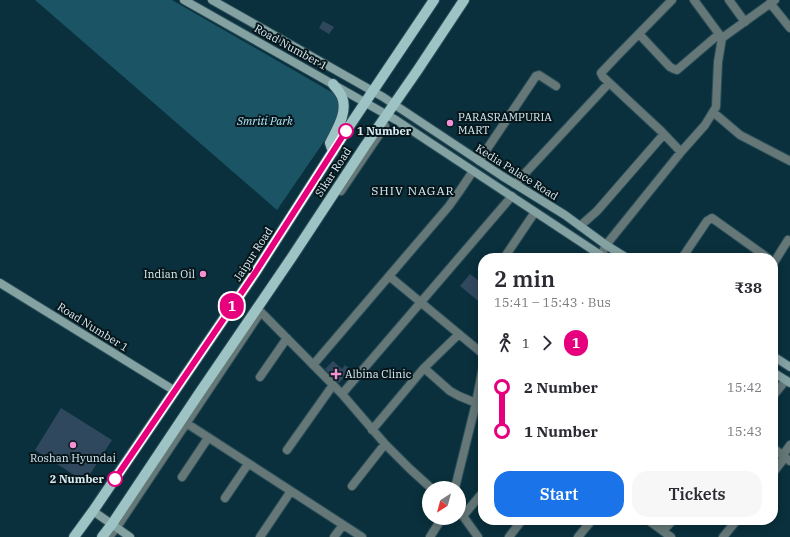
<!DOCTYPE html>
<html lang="en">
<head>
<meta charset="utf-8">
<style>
  body { margin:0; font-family:"IBM Plex Serif",serif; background:#f7f7f7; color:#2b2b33; height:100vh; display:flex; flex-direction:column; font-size:15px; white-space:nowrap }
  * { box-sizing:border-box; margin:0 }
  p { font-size:13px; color:#7c7c81 }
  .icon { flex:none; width:22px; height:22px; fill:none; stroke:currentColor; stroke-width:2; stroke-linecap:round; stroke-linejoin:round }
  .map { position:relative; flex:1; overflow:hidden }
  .sheet { position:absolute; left:478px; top:253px; width:300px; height:272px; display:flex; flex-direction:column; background:#fff; border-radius:16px; box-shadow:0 2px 10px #0003 }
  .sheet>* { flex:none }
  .badge { padding:0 8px; border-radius:13px; font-size:14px; line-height:26px }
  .needle { width:26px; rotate:216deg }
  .buttons { position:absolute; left:422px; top:481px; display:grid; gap:8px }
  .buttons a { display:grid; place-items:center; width:44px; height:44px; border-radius:50%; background:#fff; box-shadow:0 2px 10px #0003; font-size:20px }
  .map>.badge { position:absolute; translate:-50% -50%; box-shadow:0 0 0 2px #fff }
  .legs { display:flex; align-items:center; gap:6px; height:44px; padding:0 16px; font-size:13px }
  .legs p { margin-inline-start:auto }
  .overview { display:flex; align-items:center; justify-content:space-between; height:68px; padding:0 16px }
  h1 { font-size:22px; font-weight:600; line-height:30px }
  .action { display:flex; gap:8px; margin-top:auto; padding:8px 16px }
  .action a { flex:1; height:46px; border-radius:16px; background:#1a73e8; color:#fff; font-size:16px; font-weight:600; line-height:46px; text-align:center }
  .action a+a { background:#f7f7f7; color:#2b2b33 }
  ul { padding:0 16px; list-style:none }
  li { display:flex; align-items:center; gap:14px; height:44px; font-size:15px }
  li i { display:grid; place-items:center; width:6px; height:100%; margin:0 5px; background:currentColor }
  li i::after { content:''; width:10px; height:10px; margin:-5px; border:3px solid; border-radius:50%; background:#fff }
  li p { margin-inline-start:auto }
  li:first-child i { background:linear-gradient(#0000 50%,currentColor 0) }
  li:last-child i { background:linear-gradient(currentColor 50%,#0000 0) }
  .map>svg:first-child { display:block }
  .green { fill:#1b5465 }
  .building { fill:#30485d }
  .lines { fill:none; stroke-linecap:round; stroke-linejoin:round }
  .street-casing { stroke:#2a4e59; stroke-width:10 }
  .secondary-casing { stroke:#2a4e59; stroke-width:10 }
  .primary-casing { stroke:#2a4e59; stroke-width:12 }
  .street { stroke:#657777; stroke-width:8 }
  .secondary { stroke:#85a2a3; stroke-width:8 }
  .primary { stroke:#9ec3c4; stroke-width:10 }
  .line-1-casing { stroke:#fff; stroke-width:9 }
  .line-1 { stroke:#e6007e; stroke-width:6 }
  .poi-dot { fill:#f491d4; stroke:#07161b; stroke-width:1.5 }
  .stop-1-dot { fill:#fff; stroke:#e6007e; stroke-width:2 }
  .labels { text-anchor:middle; stroke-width:4; stroke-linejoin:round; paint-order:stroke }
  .street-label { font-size:11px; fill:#d9edf4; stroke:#07161b }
  .poi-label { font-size:11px; fill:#d9edf4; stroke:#07161b; text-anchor:start }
  .park-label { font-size:11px; font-style:italic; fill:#b6ecff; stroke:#07161b }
  .stop-label { font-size:11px; font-weight:bold; fill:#d9edf4; stroke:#07161b; text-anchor:start }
  .neighbourhood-label { font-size:12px; letter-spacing:1px; fill:#d9edf4; stroke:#07161b }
</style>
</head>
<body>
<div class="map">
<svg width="790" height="537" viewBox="0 0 790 537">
  <rect width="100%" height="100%" fill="#09303c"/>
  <!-- green -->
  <path class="green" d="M 35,0 L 172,0 L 340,97 L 342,103 L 336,124 L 277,210 Z"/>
  <!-- building -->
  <path class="building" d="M 323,21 L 334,27 L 329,34 L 319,28 Z
    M 470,274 L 483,284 L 483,305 L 460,286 Z
    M 333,361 L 342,369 L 345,365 L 351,370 L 339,383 L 325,369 Z
    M 61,408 L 112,440 L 85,482 L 35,450 Z"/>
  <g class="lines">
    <defs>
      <path id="street" d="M 672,0 L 619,54 L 601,73 L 603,77 L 661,131 L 681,152
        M 729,0 L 745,22
        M 770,3 L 790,28
        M 639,34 L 670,67 L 674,69 L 677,70 L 719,34
        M 722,38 L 775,0
        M 713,112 L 740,135 L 790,161
        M 479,161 L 536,76 L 539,75 L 556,86
        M 515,184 L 609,83
        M 341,191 L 385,126
        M 580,226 L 597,211 L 664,134
        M 504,258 L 535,212
        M 600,258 L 606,245 L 681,152 L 705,125 L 716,107 L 718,62 L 722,38 L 694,0
        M 682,258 L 707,221 L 712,218 L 768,258
        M 773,264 L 788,240 L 790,241
        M 389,276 L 483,354
        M 257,308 L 342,394 L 385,444 L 410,469 L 431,488
        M 313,365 L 449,206 L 461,189 L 473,171
        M 424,368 L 450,391 L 459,396 L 476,403
        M 260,377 L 287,338
        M 342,394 L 512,196
        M 773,396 L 786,380
        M 183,421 L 362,537
        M 372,430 L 424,368 L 459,334
        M 773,448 L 790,461
        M 287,450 L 333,385
        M 783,455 L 790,445
        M 773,473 L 785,457
        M 182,477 L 208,438
        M 352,486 L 385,444
        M 455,488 L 476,403 L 483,366
        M 225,498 L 248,464
        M 459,512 L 463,516 L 478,537
        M 463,516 L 483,492
        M 648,520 L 671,537
        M 663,531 L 673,520
        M 109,537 L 117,527 L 258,316
        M 260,537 L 291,491
        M 334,537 L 343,525
        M 430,537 L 442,518
        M 509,537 L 522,520
        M 578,537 L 592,520
        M 723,537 L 737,520"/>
      <path id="secondary" d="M 184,0 L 396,120 L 605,258
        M 212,0 L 383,97 L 502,176 L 565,215 L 606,245 L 627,258
        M 0,283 L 175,391
        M 773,356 L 790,367
        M 773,372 L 790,383
        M 93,511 L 130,537"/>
      <path id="primary" d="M 333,84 C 336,88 340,92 342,97 C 348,112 337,129 330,143 L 333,152
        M 74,537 L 93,511 L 255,273 L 346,131 L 434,0
        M 102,537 L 112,524 L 198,395 L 292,257 L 365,146 L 417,71 L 464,0"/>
    </defs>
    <!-- street casing -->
    <use href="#street" class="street-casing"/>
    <!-- secondary casing -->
    <use href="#secondary" class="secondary-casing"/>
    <!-- primary casing -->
    <use href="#primary" class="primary-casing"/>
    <!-- street -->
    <use href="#street" class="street"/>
    <!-- secondary -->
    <use href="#secondary" class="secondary"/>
    <!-- primary -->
    <use href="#primary" class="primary"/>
  </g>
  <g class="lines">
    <defs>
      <path id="line-1" d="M 115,479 L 255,273 L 346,131"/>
    </defs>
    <!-- line-1 casing -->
    <use href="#line-1" class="line-1-casing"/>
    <!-- line-1 -->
    <use href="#line-1" class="line-1"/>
  </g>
  <!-- markers -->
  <g class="poi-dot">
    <circle cx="450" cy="123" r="4"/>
    <circle cx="203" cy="274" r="4"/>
    <path d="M334 368h4v4h4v4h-4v4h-4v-4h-4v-4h4z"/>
    <circle cx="73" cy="445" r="4"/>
  </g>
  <g class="stop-1-dot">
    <circle cx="346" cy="131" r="7"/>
    <circle cx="115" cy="479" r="7"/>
  </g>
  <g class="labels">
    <!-- street labels -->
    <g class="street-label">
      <text transform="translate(291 47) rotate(29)" y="4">Road Number 1</text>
      <text transform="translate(333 172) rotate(-57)" y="4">Sikar Road</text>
      <text transform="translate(517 172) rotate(32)" y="4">Kedia Palace Road</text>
      <text transform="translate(253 254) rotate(-57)" y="4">Jaipur Road</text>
      <text transform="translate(93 327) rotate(32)" y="4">Road Number 1</text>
    </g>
    <!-- poi labels -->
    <g class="poi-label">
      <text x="458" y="121">PARASRAMPURIA<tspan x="458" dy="13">MART</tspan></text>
      <text x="195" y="278" text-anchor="end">Indian Oil</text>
      <text x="345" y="378">Albina Clinic</text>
      <text x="73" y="462" text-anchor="middle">Roshan Hyundai</text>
    </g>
    <!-- park labels -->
    <g class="park-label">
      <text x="265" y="125">Smriti Park</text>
    </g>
    <!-- stop labels -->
    <g class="stop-label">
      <text x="357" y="135">1 Number</text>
      <text x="104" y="483" text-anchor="end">2 Number</text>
    </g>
    <!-- neighbourhood labels -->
    <g class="neighbourhood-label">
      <text x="413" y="195">SHIV NAGAR</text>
    </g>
  </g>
</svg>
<div class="buttons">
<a><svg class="needle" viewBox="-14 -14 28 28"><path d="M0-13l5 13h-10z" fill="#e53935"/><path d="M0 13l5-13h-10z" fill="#7c7c81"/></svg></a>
</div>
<b class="badge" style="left:232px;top:306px;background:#e6007e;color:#fff">1</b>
<section class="sheet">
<div class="overview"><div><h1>2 min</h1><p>15:41 – 15:43 · Bus</p></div><b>₹38</b></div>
<div class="legs"><svg class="icon" aria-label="walk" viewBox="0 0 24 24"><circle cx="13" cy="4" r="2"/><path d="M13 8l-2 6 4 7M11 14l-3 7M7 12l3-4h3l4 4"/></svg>1<svg class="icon" aria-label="forward" viewBox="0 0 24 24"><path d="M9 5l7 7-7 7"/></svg><b class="badge" style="background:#e6007e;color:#fff">1</b></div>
<ul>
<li><i style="color:#e6007e"></i><b>2 Number</b><p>15:42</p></li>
<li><i style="color:#e6007e"></i><b>1 Number</b><p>15:43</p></li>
</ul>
<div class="action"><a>Start</a><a>Tickets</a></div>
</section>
</div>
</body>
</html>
